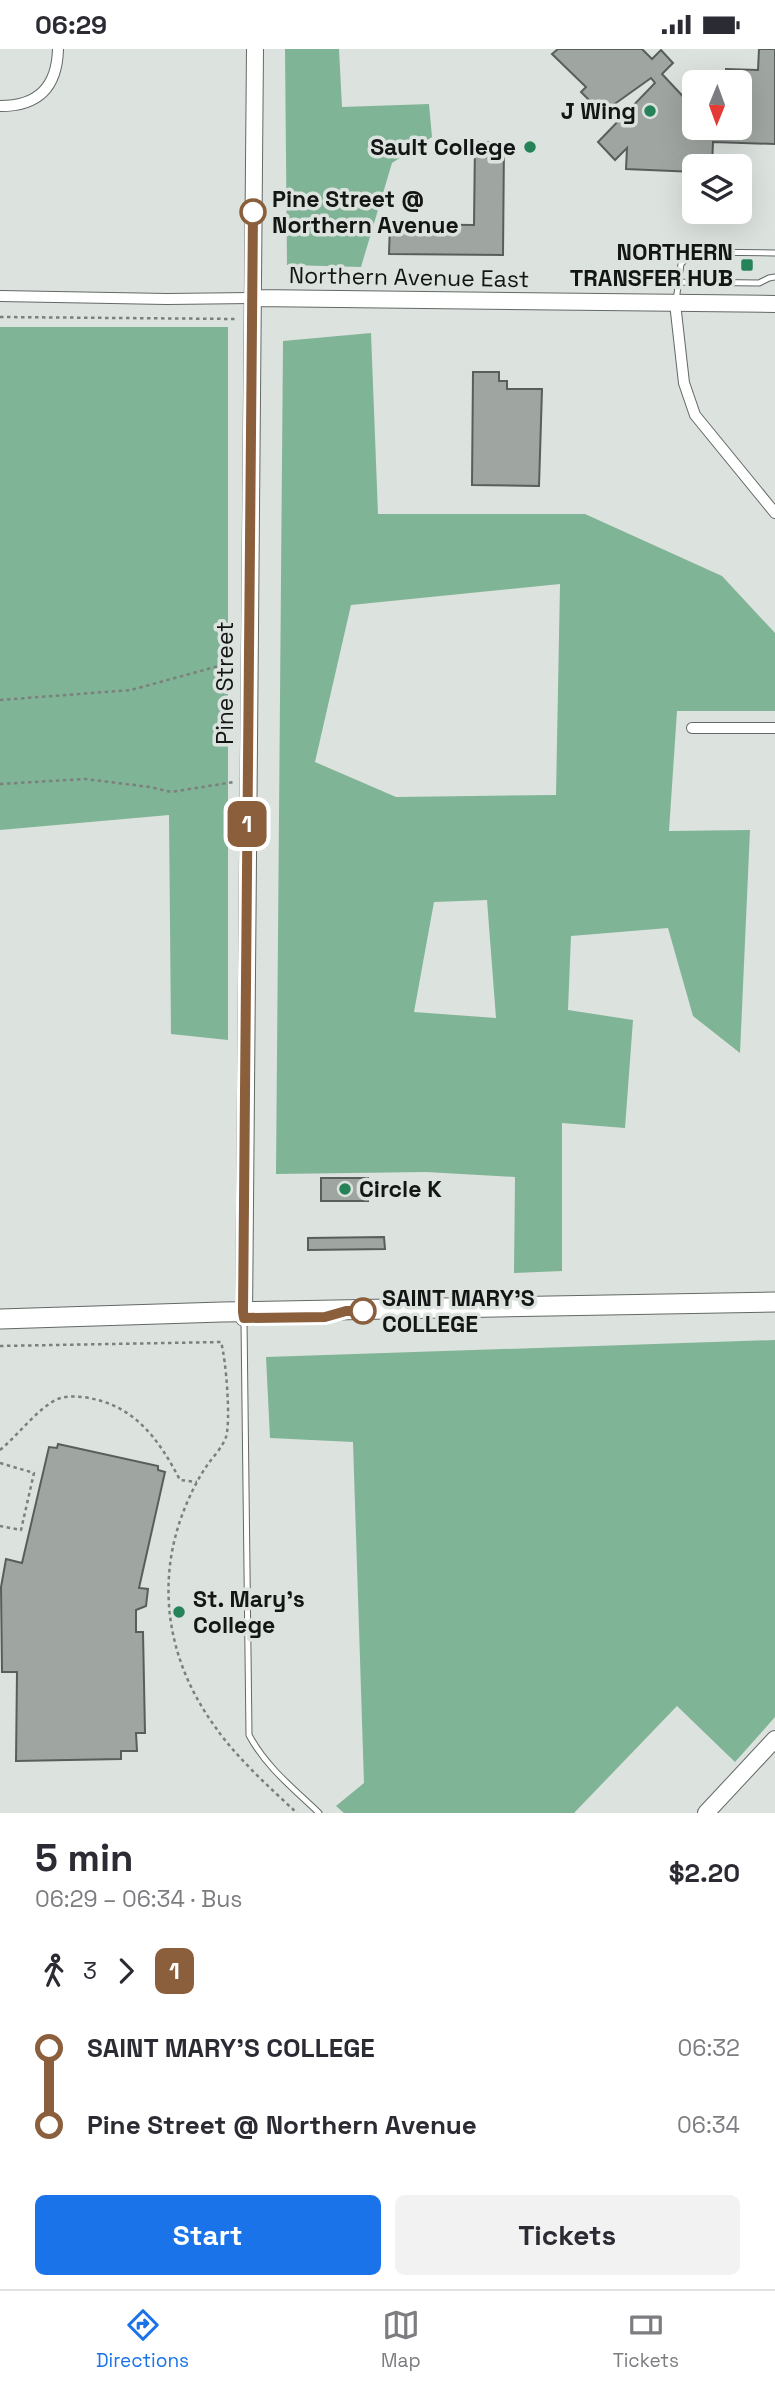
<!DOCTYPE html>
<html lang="en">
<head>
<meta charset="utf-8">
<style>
  body { margin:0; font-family:"Space Grotesk",sans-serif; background:#f2f2f3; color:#2b2b33; height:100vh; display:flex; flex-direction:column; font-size:26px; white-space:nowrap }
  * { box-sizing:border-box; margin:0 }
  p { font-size:23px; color:#7c7c81 }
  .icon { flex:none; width:38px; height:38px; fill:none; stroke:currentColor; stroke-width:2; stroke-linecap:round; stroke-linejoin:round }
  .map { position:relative; height:1764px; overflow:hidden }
  .details { display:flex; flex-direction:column; background:#fff; flex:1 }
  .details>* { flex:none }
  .badge { padding:0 14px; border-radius:10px; font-size:24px; line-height:46px }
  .needle { width:46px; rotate:181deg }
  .controls { position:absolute; left:682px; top:21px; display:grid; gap:14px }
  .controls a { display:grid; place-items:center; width:70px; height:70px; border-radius:10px; background:#fff; box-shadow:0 7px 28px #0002; font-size:35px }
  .map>.badge { position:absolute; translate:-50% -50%; box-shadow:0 0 0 4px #fff }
  .legs { display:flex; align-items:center; gap:10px; height:77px; padding:0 35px; font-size:23px }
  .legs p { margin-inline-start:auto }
  .overview { display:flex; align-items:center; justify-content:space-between; height:119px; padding:0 35px }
  h1 { font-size:38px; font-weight:700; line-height:52px }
  .action { display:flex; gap:14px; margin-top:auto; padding:14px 35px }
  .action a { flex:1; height:80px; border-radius:10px; background:#1a73e8; color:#fff; font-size:28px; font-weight:700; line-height:80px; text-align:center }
  .action a+a { background:#f2f2f3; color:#2b2b33 }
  ul { padding:0 35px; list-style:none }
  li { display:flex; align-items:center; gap:24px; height:77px; font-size:26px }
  li i { display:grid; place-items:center; width:10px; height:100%; margin:0 9px; background:currentColor }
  li i::after { content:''; width:18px; height:18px; margin:-9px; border:5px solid; border-radius:50%; background:#fff }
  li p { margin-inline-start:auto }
  li:first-child i { background:linear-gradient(#0000 50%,currentColor 0) }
  li:last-child i { background:linear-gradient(currentColor 50%,#0000 0) }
  .status { display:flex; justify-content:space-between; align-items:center; height:49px; padding:0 35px; background:#fff; direction:ltr }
  .status svg { height:19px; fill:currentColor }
  .tabs { display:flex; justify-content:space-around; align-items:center; height:98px; border-top:2px solid #e1e1e2; background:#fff; font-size:19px; color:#7c7c81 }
  .tabs a { display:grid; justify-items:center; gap:4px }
  .tabs .current { color:#1a73e8 }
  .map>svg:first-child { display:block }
  .forest { fill:#80b496; fill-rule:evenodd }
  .building { fill:#9fa5a1; stroke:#585e5a; stroke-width:2 }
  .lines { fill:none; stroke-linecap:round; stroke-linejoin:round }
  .lane-casing { stroke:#636965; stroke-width:7 }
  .street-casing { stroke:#636965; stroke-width:12 }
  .secondary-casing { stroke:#636965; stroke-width:18 }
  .highway-casing { stroke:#636965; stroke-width:21 }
  .path { stroke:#7c807d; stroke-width:2.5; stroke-dasharray:3.5 3.5; stroke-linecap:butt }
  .lane { stroke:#fff; stroke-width:5 }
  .street { stroke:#fff; stroke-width:10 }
  .secondary { stroke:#fff; stroke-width:16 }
  .highway { stroke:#fff; stroke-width:19 }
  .line-1-casing { stroke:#fff; stroke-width:16 }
  .line-1 { stroke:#8b5e3c; stroke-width:10 }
  .poi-dot { fill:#268258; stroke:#dce2de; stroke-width:2.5 }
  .stop-1-dot { fill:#fff; stroke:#8b5e3c; stroke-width:3.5 }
  .labels { text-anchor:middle; stroke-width:7; stroke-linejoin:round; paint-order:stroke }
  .poi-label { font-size:23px; font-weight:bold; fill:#131614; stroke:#dce2de; text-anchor:end }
  .stop-label { font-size:23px; font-weight:bold; fill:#131614; stroke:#dce2de; text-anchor:start }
  .street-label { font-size:23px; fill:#131614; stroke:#dce2de }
</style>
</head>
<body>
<div class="status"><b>06:29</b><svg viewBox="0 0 49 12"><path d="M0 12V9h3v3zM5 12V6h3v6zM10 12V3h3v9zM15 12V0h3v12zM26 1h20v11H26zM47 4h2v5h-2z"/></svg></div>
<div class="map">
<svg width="775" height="1764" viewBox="0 0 775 1764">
  <rect width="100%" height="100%" fill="#dce2de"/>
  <!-- forest -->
  <path class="forest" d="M 285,0 L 339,0 L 342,58 L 429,55 L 432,88 L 392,114 L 361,218 L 287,216 Z
    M 0,278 L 228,278 L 228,991 L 171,985 L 169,766 L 0,781 Z
    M 371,284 L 378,465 L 585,465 L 722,527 L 775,584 L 775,662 L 677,662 L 669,782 L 750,781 L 740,1004 L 693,967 L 668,879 L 571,887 L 568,961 L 633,971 L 625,1079 L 562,1074 L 562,1222 L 514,1224 L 515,1128 L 426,1123 L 276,1125 L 283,292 ZM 560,535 L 556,746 L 396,748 L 315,713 L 351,556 ZM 487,851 L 496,969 L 414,963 L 434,853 Z
    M 775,1291 L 775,1668 L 735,1713 L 677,1657 L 574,1764 L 344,1764 L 336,1757 L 364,1734 L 353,1393 L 270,1389 L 266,1308 Z"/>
  <!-- building -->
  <path class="building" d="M 558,0 L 642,0 L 652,10 L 661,1 L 673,14 L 662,25 L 691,56 L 691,65 L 695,65 L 695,79 L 740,79 L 740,33 L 726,33 L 726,20 L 758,21 L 759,0 L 775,0 L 775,95 L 713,93 L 712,117 L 695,117 L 695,123 L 626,120 L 627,99 L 615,111 L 598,93 L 655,34 L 651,29 L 602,64 L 581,43 L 586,38 L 552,5 Z
    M 475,93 L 504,94 L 503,206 L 389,205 L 390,175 L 474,176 Z
    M 473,323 L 499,323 L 499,332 L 507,332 L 507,340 L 542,340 L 539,437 L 472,436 Z
    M 321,1129 L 368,1129 L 368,1152 L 321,1152 Z
    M 384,1188 L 385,1200 L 308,1201 L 308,1189 Z
    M 58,1395 L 158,1417 L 158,1421 L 165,1423 L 139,1539 L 148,1540 L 146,1557 L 136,1561 L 136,1583 L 143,1583 L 145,1684 L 136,1684 L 137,1702 L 121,1702 L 121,1710 L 16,1712 L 17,1623 L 2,1623 L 1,1538 L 6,1510 L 22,1514 L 49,1398 L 57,1399 Z"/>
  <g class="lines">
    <defs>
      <path id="lane" d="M 677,233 L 759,234 L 769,229 L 775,228
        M 676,252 L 681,215 L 693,203 L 775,204
        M 244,1272 L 249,1686 C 266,1718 293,1739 319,1764"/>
      <path id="street" d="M 0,57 C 38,57 57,38 58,0
        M 0,247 L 167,250 L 252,249
        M 675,254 L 684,334 L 695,366 L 775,464
        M 692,679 L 775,679"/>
      <path id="secondary" d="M 252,249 L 775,255
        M 244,1269 L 255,0
        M 706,1764 L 775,1690"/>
      <path id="highway" d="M 0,1270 L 222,1263 L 775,1253"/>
    </defs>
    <!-- lane casing -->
    <use href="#lane" class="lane-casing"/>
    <!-- street casing -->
    <use href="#street" class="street-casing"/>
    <!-- secondary casing -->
    <use href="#secondary" class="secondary-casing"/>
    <!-- highway casing -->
    <use href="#highway" class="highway-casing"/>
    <!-- path -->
    <path class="path" d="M 0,268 L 238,270
      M 0,651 L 131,641 L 226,615 L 234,614
      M 0,735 L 85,730 L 150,738 L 171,743 L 234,733
      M 0,1297 L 221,1293 C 226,1310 231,1372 226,1388 C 223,1397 214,1407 208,1415 C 201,1425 195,1436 190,1447 C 153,1526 165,1610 216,1679 C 236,1708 271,1740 297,1764
      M 0,1401 C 18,1386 32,1366 52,1353 C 61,1347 72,1347 83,1348 C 134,1355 158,1389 180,1431 L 197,1433
      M 0,1414 L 34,1424 L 21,1481 L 0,1477"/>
    <!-- lane -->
    <use href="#lane" class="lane"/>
    <!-- street -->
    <use href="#street" class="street"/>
    <!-- secondary -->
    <use href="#secondary" class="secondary"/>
    <!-- highway -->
    <use href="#highway" class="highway"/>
  </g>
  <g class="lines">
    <defs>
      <path id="line-1" d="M 253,163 L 243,1263 L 244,1269 L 325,1268 L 346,1262 L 363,1262"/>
    </defs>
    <!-- line-1 casing -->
    <use href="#line-1" class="line-1-casing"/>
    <!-- line-1 -->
    <use href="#line-1" class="line-1"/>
  </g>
  <!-- markers -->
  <g class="poi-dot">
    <circle cx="650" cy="62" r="7"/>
    <circle cx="530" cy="98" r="7"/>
    <rect x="740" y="209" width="14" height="14" rx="3.5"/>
    <circle cx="345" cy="1140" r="7"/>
    <circle cx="179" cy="1563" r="7"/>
  </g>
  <g class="stop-1-dot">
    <circle cx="253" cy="163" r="12"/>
    <circle cx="363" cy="1262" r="12"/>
  </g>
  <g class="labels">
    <!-- poi labels -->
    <g class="poi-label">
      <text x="636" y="70">J Wing</text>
      <text x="516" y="106">Sault College</text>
      <text x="733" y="211">NORTHERN<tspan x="733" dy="26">TRANSFER HUB</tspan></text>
      <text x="359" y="1148" text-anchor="start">Circle K</text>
      <text x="193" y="1558" text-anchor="start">St. Mary's<tspan x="193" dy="26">College</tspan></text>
    </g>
    <!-- stop labels -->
    <g class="stop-label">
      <text x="272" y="158">Pine Street @<tspan x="272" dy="26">Northern Avenue</tspan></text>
      <text x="382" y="1257">SAINT MARY'S<tspan x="382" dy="26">COLLEGE</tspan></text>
    </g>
    <!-- street labels -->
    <g class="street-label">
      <text transform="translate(409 228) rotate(1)" y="8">Northern Avenue East</text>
      <text transform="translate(225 634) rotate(-90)" y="8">Pine Street</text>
    </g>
  </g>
</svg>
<div class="controls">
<a><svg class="needle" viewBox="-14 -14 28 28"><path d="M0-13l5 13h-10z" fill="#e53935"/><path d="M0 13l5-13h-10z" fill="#7c7c81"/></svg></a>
<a><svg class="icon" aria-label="layers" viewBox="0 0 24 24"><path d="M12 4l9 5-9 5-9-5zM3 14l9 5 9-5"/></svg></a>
</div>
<b class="badge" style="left:247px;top:775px;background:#8b5e3c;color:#fff">1</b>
</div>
<section class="details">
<div class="overview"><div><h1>5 min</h1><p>06:29 – 06:34 · Bus</p></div><b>$2.20</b></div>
<div class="legs"><svg class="icon" aria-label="walk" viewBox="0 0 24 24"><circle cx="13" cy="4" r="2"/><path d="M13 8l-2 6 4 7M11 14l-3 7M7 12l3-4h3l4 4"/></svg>3<svg class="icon" aria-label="forward" viewBox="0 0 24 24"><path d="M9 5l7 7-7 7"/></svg><b class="badge" style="background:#8b5e3c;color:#fff">1</b></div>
<ul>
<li><i style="color:#8b5e3c"></i><b>SAINT MARY'S COLLEGE</b><p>06:32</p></li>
<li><i style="color:#8b5e3c"></i><b>Pine Street @ Northern Avenue</b><p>06:34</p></li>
</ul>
<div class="action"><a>Start</a><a>Tickets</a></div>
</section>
<nav class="tabs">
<a class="current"><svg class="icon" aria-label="directions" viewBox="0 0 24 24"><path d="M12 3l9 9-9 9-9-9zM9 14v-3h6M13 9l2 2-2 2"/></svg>Directions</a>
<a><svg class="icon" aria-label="map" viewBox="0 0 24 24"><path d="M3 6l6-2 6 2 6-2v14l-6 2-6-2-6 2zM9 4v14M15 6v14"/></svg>Map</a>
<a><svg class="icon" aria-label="tickets" viewBox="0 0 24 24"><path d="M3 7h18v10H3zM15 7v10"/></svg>Tickets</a>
</nav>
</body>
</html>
